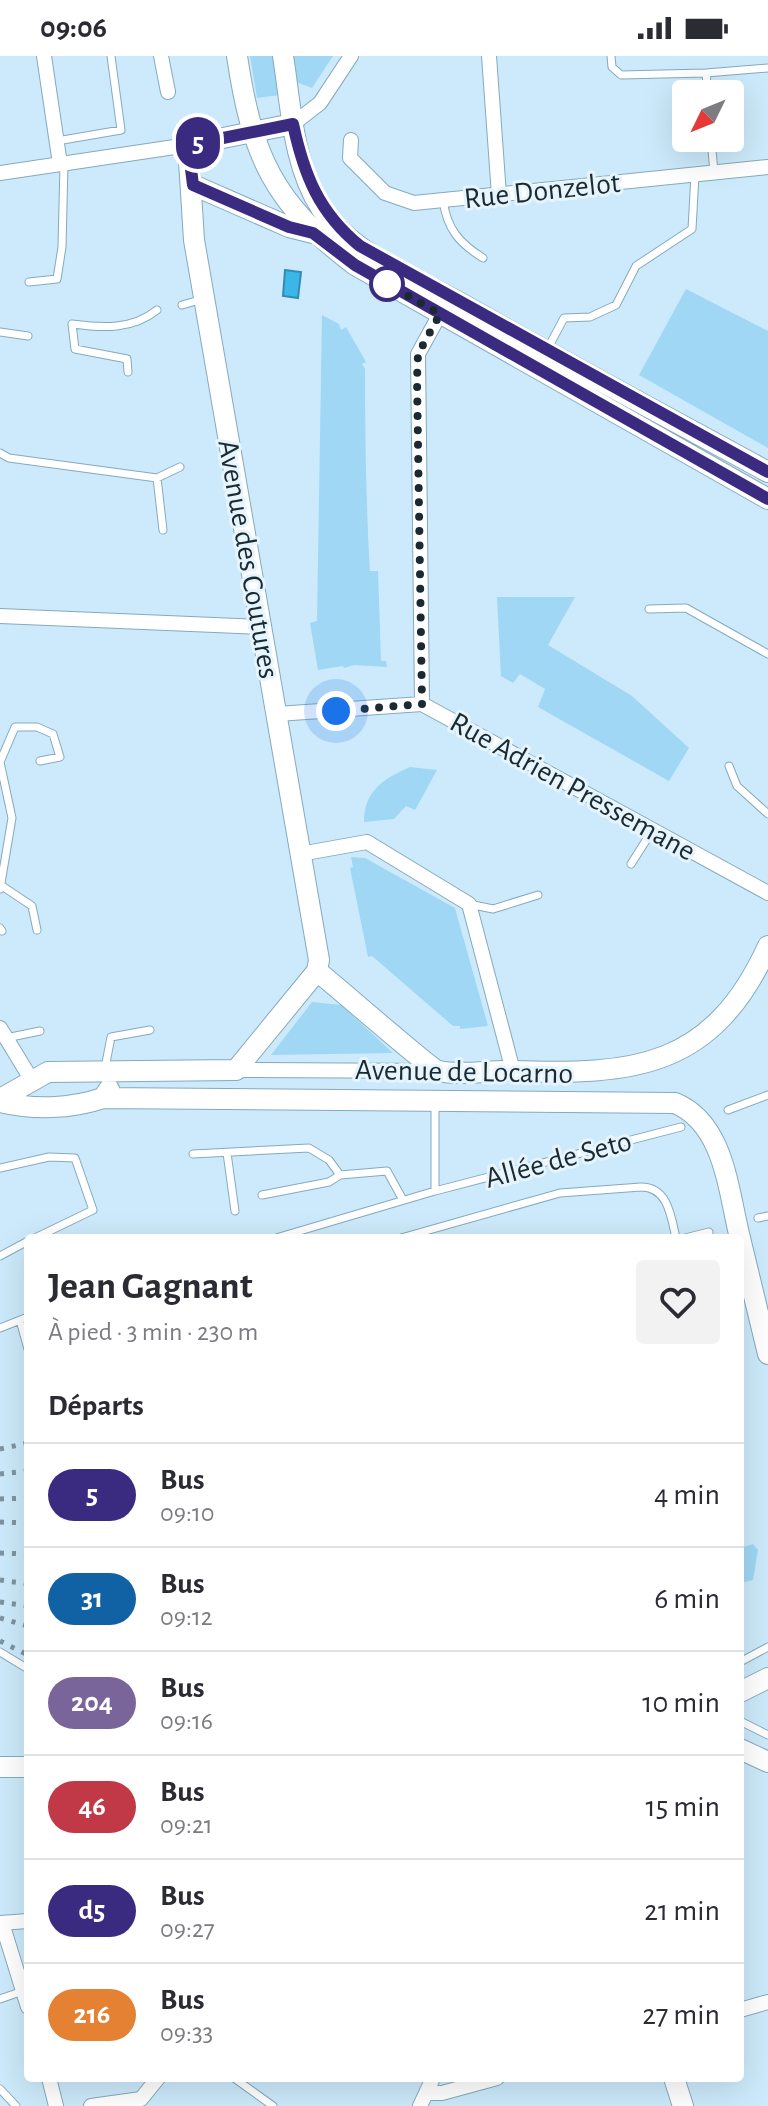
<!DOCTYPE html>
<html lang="fr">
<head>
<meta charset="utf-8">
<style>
  body { margin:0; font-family:"Alegreya Sans",sans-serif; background:#f2f2f3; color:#2b2b33; height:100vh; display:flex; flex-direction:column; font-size:30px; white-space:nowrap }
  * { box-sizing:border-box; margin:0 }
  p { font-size:26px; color:#7c7c81 }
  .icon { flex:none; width:44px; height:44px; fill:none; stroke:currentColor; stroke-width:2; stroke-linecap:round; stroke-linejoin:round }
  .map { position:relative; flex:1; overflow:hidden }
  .sheet { position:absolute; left:24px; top:1178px; width:720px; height:848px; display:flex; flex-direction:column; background:#fff; border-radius:8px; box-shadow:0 8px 32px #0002 }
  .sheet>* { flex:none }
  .badge { padding:0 16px; border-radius:26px; font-size:28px; line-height:52px }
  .needle { width:52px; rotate:227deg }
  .buttons { position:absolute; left:672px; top:24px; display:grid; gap:16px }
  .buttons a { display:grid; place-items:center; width:72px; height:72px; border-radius:8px; background:#fff; box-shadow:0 8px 32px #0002; font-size:40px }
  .you { position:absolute; width:40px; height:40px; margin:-20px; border:6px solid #fff; border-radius:50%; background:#1a73e8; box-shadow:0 0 0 12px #1a73e833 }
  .map>.badge { position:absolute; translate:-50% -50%; box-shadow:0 0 0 4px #fff }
  h2 { padding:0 24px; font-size:30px; line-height:72px }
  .round { display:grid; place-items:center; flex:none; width:84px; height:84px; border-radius:8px; background:#f2f2f3 }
  .overview { display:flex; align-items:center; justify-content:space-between; height:136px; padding:0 24px }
  h1 { font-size:38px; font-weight:700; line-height:60px }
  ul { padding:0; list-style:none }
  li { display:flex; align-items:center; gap:24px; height:104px; padding:0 24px; border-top:2px solid #e1e1e2 }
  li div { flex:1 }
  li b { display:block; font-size:30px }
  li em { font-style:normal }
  li .badge { min-width:88px; font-weight:700; text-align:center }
  .status { display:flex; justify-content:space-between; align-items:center; height:56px; padding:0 40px; background:#fff; direction:ltr }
  .status svg { height:22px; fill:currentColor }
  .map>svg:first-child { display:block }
  .green { fill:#a0d7f4 }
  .water { fill:#3cb5e9; stroke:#328bb2; stroke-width:2 }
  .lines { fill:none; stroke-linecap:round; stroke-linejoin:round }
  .lane-casing { stroke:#85aabd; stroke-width:9 }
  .street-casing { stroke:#85aabd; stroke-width:16 }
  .secondary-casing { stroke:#85aabd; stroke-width:22 }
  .lane { stroke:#fff; stroke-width:7 }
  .street { stroke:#fff; stroke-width:14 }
  .secondary { stroke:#fff; stroke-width:20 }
  .rail { stroke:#7c939f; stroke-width:5; stroke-dasharray:4 8; stroke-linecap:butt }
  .line-casing { stroke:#fff; stroke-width:18 }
  .line { stroke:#3b2b80; stroke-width:12 }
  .walk { stroke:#1b2a31; stroke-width:8; stroke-dasharray:0 14.4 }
  .stop-dot { fill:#fff; stroke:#3b2b80; stroke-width:4 }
  .labels { text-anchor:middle; stroke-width:6; stroke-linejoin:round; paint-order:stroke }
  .street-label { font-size:30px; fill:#1b2a31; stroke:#e6f5fd }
</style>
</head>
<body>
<div class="status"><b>09:06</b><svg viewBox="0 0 49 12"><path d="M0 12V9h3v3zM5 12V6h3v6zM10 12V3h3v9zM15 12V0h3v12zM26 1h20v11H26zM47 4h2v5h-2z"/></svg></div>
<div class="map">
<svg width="768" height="2050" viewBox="0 0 768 2050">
  <rect width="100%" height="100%" fill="#cceafb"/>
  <!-- green -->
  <path class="green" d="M 250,0 L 273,0 L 280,39 L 257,42 Z
    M 292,0 L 333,0 L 312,32 L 296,26 Z
    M 686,233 L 768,275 L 768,392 L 639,319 Z
    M 322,259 L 339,268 L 341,274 L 346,271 L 366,306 L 362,308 L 365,313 C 365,379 366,450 370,515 L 378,515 L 381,605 L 386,605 L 387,611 L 354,609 L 344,612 L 343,610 L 318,614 L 310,567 L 317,565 Z
    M 497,541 L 575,541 L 548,589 L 632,640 L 689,692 L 669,725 L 538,651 L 545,633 L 520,618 L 513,627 L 501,620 Z
    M 410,711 L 437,714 L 415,754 L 406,750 L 394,763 L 364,766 C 364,735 383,723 410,711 Z
    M 351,801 L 365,802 L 455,852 L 488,970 L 460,973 L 460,970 L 453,970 L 372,900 L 368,901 L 350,812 L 353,811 Z
    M 312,946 L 341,949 L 393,997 L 271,999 Z
    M 753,1488 L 758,1494 L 753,1524 L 740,1527 L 740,1492 Z"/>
  <!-- water -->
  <path class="water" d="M 285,214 L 301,216 L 298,242 L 283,240 Z"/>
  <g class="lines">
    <defs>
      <path id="lane" d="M 611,0 L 612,11 L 621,19 L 706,17
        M 708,38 L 706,17 L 768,12
        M 711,82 L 714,117
        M 57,85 L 121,74 L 111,0
        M 443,144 C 447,173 459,187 483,202
        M 29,226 L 57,223 L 62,191 L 64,108
        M 182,249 L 203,243
        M 0,276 L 28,280
        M 548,292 L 564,262 L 590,261 L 616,249 L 636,210 L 692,173 L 695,119
        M 128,316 L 127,303 L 75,293 L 72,268 C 103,272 132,274 157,254
        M 0,397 L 9,402 L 157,422 L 163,474
        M 157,422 L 180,411
        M 649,553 L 686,552 L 768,598
        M 729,710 L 737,730 L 768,758
        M 631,808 L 652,775
        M 2,830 L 32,850 L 37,874
        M 0,833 L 12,762 L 0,706 L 15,671 L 37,671 L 53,678 L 60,701 L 40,705
        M 469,848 L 493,853 L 538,839
        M 0,872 L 2,875
        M 6,982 L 40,975
        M 105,1012 L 111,981 L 150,974
        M 435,1049 L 435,1135
        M 728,1054 L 768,1039
        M 227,1097 L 235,1155
        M 193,1098 L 309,1092 L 329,1104 L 340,1119 L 387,1115 L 403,1144
        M 0,1112 L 49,1101 L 75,1102 L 93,1154 L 35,1182
        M 262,1139 L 329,1126 L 340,1119
        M 758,1162 L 768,1160
        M 276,1182 L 435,1135 L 681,1071
        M 401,1182 L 560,1137 L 641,1131 C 668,1131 671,1160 676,1182
        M 685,1182 L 709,1176
        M 0,1200 L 28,1185
        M 20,1264 L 28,1293
        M 0,1272 L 28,1261
        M 0,1596 L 28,1613
        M 740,1606 L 768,1591
        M 740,1665 L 768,1679
        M 0,1943 L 23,1935
        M 234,2022 L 273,2050
        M 0,2033 L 16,2050"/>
      <path id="street" d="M 44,0 L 60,108
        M 161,0 L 168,36
        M 489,0 L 499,139
        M 293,68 L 320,47 L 351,0
        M 351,84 L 350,102 L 385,137 L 414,147 L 768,111
        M 0,117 L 188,89
        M 0,560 L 261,571
        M 422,648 L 418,298 L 440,258
        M 277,658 L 422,648 L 768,837
        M 300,798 L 367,786 L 469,848 L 513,1015
        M 0,972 L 31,1023
        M 236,1014 L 437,1015
        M 0,1867 L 28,1865
        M 2,1867 L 28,1951
        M 740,1954 L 768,1946
        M 49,2022 L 56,2050
        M 426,2037 L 442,2037 L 497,2022
        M 91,2050 L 141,2043 L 158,2022
        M 420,2050 L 433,2022"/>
      <path id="secondary" d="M 237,0 C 252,100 273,147 355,209 L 768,443
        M 283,0 C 291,50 293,109 321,152 C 352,198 413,221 460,247 C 562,305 665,360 768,416
        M 293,68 L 188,89 L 194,184 L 319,904 L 317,915
        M 193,129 L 289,171 L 313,177
        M 103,1042 L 675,1047 C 725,1068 728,1135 740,1182
        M 0,1043 L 48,1016 L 236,1014 L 317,915 C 334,928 430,1013 439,1015 C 461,1020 489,1014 512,1015 C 634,1019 712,1013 768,890
        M 0,1046 C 33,1054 71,1053 103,1042 L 109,1033
        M 740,1182 L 768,1298
        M 740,1636 L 768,1622
        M 740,1693 L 768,1706
        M 0,1711 L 28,1711
        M 674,2022 L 683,2050"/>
    </defs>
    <!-- lane casing -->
    <use href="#lane" class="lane-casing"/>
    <!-- street casing -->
    <use href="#street" class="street-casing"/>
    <!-- secondary casing -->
    <use href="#secondary" class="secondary-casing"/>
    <!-- lane -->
    <use href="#lane" class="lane"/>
    <!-- street -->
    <use href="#street" class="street"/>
    <!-- secondary -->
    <use href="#secondary" class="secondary"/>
    <!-- rail -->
    <path class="rail" d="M 0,1393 L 28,1387
      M 0,1418 L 28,1415
      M 0,1443 L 28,1442
      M 0,1466 L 28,1467
      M 0,1497 L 28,1498
      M 0,1524 L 28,1528
      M 0,1546 L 28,1550
      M 0,1562 L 28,1570
      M 0,1585 L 28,1599"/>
  </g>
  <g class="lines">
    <defs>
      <path id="line" d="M 768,416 L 360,190 C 319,157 304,119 293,68 L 188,89 L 193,129 L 289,171 L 313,177 L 355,209 L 768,443"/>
    </defs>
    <!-- line casing -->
    <use href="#line" class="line-casing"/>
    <!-- line -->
    <use href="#line" class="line"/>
    <!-- walk -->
    <path class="walk" d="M 336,655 L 422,648 L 417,323 L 418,298 L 440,258 L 377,222 L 387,228"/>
  </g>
  <!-- markers -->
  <circle class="stop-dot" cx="387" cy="228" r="16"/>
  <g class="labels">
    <!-- street labels -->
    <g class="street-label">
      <text transform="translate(542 134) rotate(-6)" y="10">Rue Donzelot</text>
      <text transform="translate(249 503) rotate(80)" y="10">Avenue des Coutures</text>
      <text transform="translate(573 730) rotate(29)" y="10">Rue Adrien Pressemane</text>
      <text transform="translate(464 1015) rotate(1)" y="10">Avenue de Locarno</text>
      <text transform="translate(558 1103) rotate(-15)" y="10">Allée de Seto</text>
    </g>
  </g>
</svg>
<div class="buttons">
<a><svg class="needle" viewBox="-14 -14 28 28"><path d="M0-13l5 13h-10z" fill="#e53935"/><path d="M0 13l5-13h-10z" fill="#7c7c81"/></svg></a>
</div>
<div class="you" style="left:336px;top:655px"></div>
<b class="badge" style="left:198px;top:87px;background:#3b2b80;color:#fff">5</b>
<section class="sheet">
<div class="overview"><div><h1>Jean Gagnant</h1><p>À pied · 3 min · 230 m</p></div><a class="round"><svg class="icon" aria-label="heart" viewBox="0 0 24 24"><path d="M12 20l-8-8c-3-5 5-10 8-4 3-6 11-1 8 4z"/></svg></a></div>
<h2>Départs</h2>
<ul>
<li><span class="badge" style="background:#3b2b80;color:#fff">5</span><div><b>Bus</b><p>09:10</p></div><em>4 min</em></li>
<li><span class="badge" style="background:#1162a4;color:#fff">31</span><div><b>Bus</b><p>09:12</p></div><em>6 min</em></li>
<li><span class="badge" style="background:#7a659a;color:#fff">204</span><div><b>Bus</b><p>09:16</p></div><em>10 min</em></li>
<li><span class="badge" style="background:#c13847;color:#fff">46</span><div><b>Bus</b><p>09:21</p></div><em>15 min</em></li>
<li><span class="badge" style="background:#3b2b80;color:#fff">d5</span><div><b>Bus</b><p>09:27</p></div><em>21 min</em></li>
<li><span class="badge" style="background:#e48132;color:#fff">216</span><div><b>Bus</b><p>09:33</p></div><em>27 min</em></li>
</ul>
</section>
</div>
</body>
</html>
